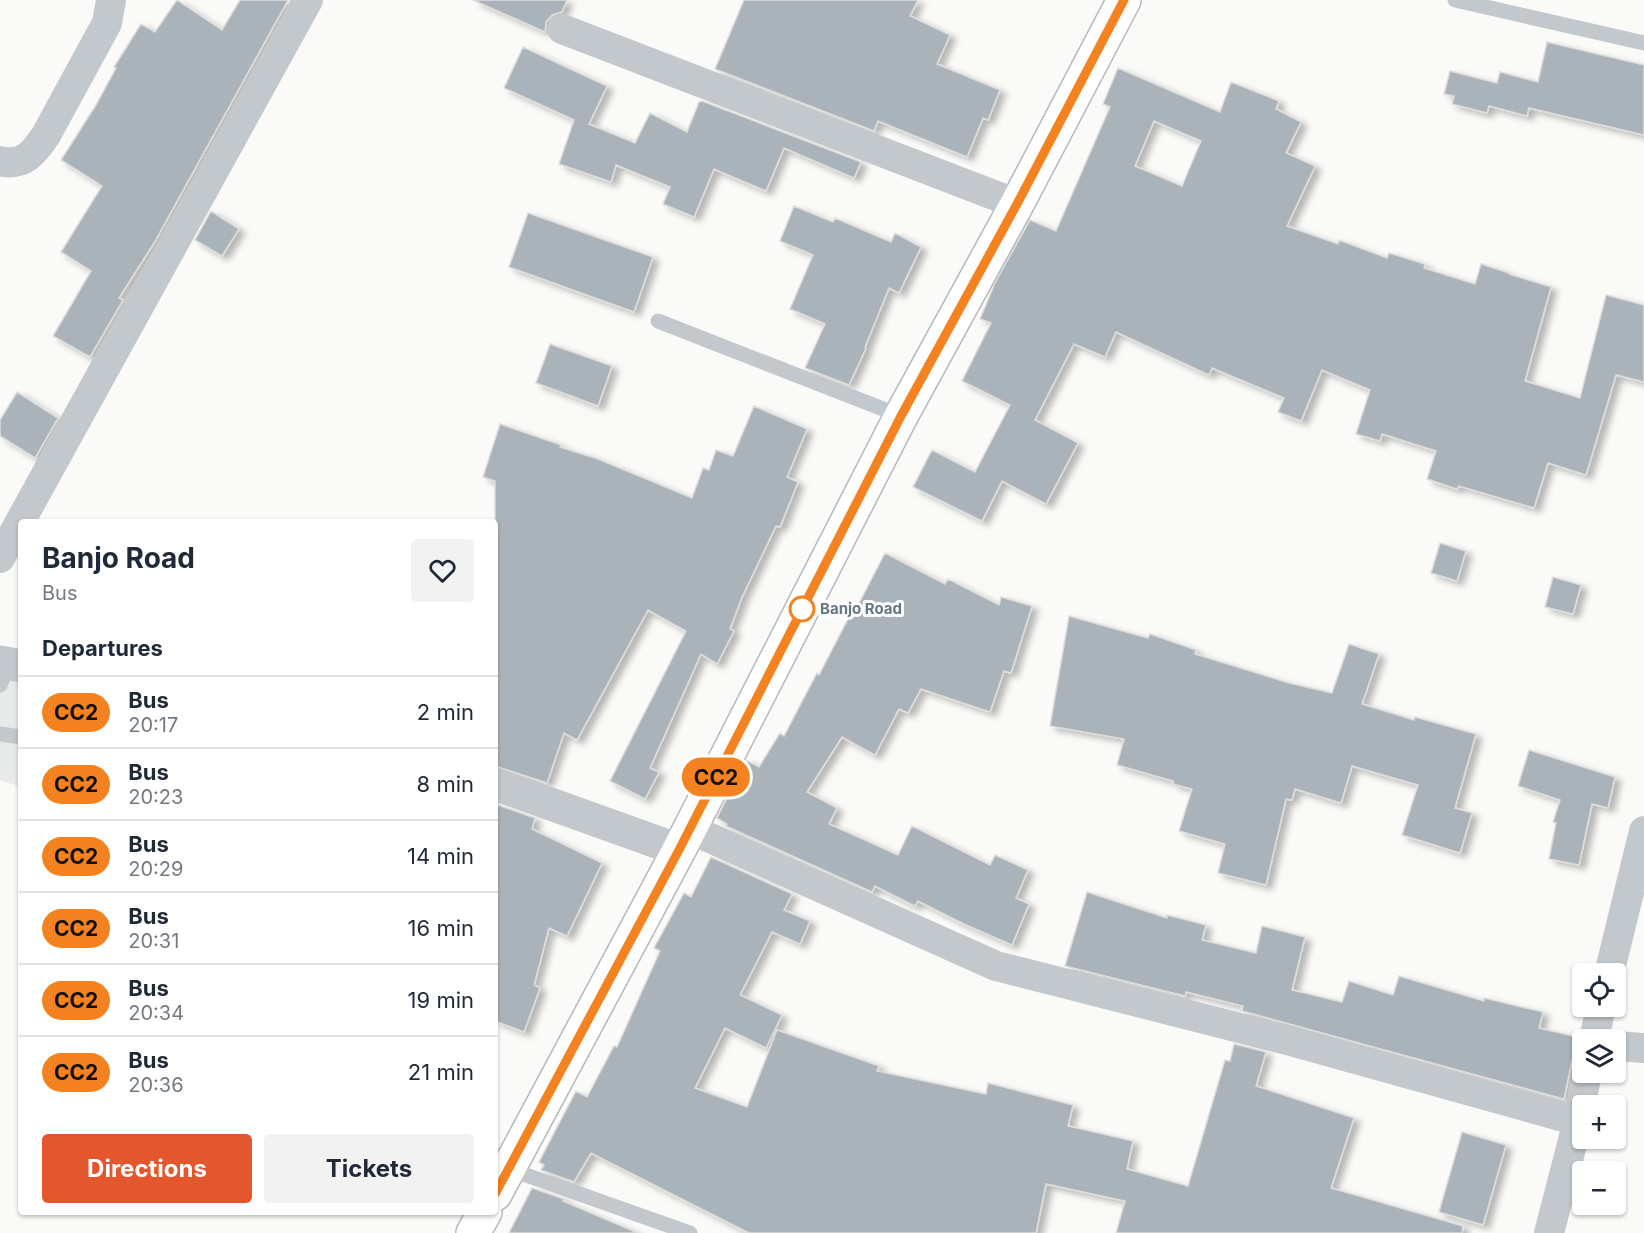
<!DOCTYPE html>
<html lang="en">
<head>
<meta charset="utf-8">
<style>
  body { margin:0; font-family:Inter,sans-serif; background:#f2f2f3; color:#1f2937; height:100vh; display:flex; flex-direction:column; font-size:22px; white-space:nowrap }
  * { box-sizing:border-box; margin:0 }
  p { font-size:20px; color:#747a83 }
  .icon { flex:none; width:33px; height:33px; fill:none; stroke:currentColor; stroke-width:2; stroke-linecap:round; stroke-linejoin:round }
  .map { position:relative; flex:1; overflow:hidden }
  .panel { position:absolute; left:18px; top:519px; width:480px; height:696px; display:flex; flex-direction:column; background:#fff; border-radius:6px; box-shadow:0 2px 4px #0004 }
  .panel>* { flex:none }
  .badge { padding:0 12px; border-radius:20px; font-size:21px; line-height:39px }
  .controls { position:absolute; left:1572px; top:963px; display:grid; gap:12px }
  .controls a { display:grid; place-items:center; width:54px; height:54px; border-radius:6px; background:#fff; box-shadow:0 2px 4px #0004; font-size:30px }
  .map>.badge { position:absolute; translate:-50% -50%; box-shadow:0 0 0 3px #fff }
  h2 { padding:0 24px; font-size:22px; line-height:54px }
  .round { display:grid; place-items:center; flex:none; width:63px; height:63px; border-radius:6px; background:#f2f2f3 }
  .headline { display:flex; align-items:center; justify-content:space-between; height:102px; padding:0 24px }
  h1 { font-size:28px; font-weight:700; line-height:45px }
  .button { display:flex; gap:12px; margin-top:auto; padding:12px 24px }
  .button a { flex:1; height:69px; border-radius:6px; background:#e4572e; color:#fff; font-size:24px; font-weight:700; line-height:69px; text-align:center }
  .button a+a { background:#f2f2f3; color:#1f2937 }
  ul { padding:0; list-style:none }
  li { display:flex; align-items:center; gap:18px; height:72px; padding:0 24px; border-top:2px solid #e0e1e3 }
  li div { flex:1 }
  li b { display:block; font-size:22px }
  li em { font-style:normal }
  li .badge { min-width:66px; font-weight:700; text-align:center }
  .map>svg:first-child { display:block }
  .built { fill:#e8e9e9 }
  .building { fill:#aab3b9; stroke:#dcdcda; stroke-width:1.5; fill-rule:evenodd; filter:url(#shadow) }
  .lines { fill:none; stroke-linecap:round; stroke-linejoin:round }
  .trunk-casing { stroke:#b4b9bd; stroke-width:36 }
  .service { stroke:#c3c8cc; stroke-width:15 }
  .minor { stroke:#c3c8cc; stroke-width:30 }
  .tertiary { stroke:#c3c8cc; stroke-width:33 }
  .trunk { stroke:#fff; stroke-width:33 }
  .line-casing { stroke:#fff; stroke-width:14 }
  .line { stroke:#f58220; stroke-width:9 }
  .stop-dot { fill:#fff; stroke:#f58220; stroke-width:3 }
  .labels { text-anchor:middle; stroke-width:6; stroke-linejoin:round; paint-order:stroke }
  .stop-label { font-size:15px; font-weight:bold; fill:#657683; stroke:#fff; text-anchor:start }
</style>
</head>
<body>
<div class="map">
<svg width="1644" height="1233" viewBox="0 0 1644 1233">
  <defs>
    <filter id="shadow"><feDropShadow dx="6" dy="4" stdDeviation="3" flood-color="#0004"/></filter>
  </defs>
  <rect width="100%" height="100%" fill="#fafaf8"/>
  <!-- built -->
  <path class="built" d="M 0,678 L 21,683 L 21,787 L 0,780 Z"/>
  <!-- building -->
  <path class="building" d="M 177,0 L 222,30 L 240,0 L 288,0 L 154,243 L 119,298 L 123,300 L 90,357 L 53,336 L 91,271 L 61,252 L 102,186 L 61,160 L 96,105 L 116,68 L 114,67 L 141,24 L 155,32 Z
    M 473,0 L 567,0 L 562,12 L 552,15 L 546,22 L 545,32 Z
    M 744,0 L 918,0 L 910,16 L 950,35 L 937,64 L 1000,90 L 988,120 L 983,118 L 967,157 L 878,121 L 874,131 L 715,69 Z
    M 1547,42 L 1644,65 L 1644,135 L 1529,108 L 1527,116 L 1489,106 L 1487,113 L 1452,104 L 1454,96 L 1444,94 L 1450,71 L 1497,83 L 1500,72 L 1538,82 Z
    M 523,47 L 607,86 L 589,124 L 635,143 L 650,113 L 687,132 L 699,102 L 702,101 L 861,162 L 854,178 L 784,148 L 766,191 L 714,169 L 694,217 L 663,204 L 670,187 L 616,165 L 611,182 L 559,164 L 574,120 L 504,88 Z
    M 1118,68 L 1220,112 L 1231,82 L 1279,101 L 1276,109 L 1301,122 L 1286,153 L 1315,166 L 1287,226 L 1338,244 L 1339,240 L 1387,258 L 1389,253 L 1425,264 L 1424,268 L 1475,284 L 1481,264 L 1509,273 L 1509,274 L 1551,287 L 1525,381 L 1580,398 L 1606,295 L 1644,305 L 1644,382 L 1616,375 L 1586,475 L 1548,463 L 1534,508 L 1459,486 L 1457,489 L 1427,479 L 1436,451 L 1382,434 L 1380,441 L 1356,434 L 1370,390 L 1322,370 L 1301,421 L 1278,412 L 1284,398 L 1212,368 L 1209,375 L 1116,332 L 1105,357 L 1074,344 L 1035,420 L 1078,443 L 1046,504 L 1002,481 L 982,521 L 913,487 L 932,450 L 975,472 L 1010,405 L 962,381 L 991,323 L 980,319 L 995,283 L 1030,220 L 1056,231 L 1110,107 L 1103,104 ZM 1154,121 L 1201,141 L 1182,186 L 1135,166 Z
    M 794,206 L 833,222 L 835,218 L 891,242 L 895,233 L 921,247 L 899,293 L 889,288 L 865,347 L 866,348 L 849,385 L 805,368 L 825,324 L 790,309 L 813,255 L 780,241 Z
    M 211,211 L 239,229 L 222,256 L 195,240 Z
    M 528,213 L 653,257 L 634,312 L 509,267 Z
    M 550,344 L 612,366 L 598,406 L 536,383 Z
    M 17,392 L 58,418 L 35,458 L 0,436 L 0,420 Z
    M 754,406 L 807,429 L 787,477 L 798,482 L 780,527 L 776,526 L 742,597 L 730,629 L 734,631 L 717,664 L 701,654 L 650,768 L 659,772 L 645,799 L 610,781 L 686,631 L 648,610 L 577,740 L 564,733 L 547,783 L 495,766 L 495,481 L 483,477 L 500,424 L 561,445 L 560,447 L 598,459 L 692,498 L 703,468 L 709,470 L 716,450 L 733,456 Z
    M 1440,543 L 1466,551 L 1457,581 L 1431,573 Z
    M 885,553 L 945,584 L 948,579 L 999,605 L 1001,597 L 1032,606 L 1011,673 L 1004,671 L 990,712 L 921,689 L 908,713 L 899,709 L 875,755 L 842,737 L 807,792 L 837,808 L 829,824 L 898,855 L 912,826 L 990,865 L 995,855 L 1028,870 L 1016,898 L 1029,904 L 1012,945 L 964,924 L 918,901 L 915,906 L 875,886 L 872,892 L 726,826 L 727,824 L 717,818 L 746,760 L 759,767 L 780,733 L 784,736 L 817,673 L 819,675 L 849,617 L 851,619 Z
    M 1553,577 L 1581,585 L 1573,614 L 1545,607 Z
    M 1069,616 L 1148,638 L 1150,634 L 1196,650 L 1195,654 L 1289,683 L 1332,693 L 1349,644 L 1379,654 L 1362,704 L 1414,720 L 1415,717 L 1476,734 L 1455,808 L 1472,813 L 1460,853 L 1402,835 L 1418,785 L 1352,766 L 1341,803 L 1295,789 L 1292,800 L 1286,799 L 1266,885 L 1218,873 L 1225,844 L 1179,831 L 1192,789 L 1173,784 L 1173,781 L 1117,765 L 1124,739 L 1050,726 Z
    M 1529,750 L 1615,777 L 1608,808 L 1592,804 L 1579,865 L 1549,859 L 1556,823 L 1553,822 L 1560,800 L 1518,786 Z
    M 495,804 L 535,818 L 532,829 L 602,863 L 567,936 L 549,928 L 534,985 L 540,988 L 524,1032 L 495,1021 Z
    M 711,857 L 792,894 L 784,910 L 810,921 L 800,944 L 772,932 L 740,995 L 782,1015 L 766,1048 L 725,1028 L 695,1088 L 747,1107 L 777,1030 L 879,1066 L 877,1071 L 986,1094 L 988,1083 L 1073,1105 L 1068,1126 L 1133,1141 L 1127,1169 L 1188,1186 L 1225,1060 L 1230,1061 L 1234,1044 L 1266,1052 L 1256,1086 L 1354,1118 L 1331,1188 L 1463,1226 L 1462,1233 L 1116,1233 L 1125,1201 L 1046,1184 L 1036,1233 L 749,1233 L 591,1153 L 574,1182 L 541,1170 L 544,1165 L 539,1162 L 576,1091 L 587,1097 L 614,1046 L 617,1047 L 660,951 L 654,948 L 684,893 L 691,897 Z
    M 1087,892 L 1167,918 L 1167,915 L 1206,925 L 1202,940 L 1256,953 L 1262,926 L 1305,937 L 1292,990 L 1342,1002 L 1349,981 L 1393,995 L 1399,976 L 1484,1001 L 1484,998 L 1543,1012 L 1539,1028 L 1577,1037 L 1564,1099 L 1242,1011 L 1243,1006 L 1186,992 L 1185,996 L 1065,966 Z
    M 1462,1132 L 1506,1145 L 1483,1225 L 1439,1212 Z
    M 532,1188 L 564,1199 L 563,1201 L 638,1233 L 509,1233 Z"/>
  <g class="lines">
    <defs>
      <path id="trunk" d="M 495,1194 L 679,850 L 901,416 L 1017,204 L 1124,0
        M 473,1233 L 485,1212"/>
    </defs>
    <!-- trunk casing -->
    <use href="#trunk" class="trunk-casing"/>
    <!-- service -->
    <path class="service" d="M 1455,0 L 1644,43
      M 658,321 L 901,416
      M 0,685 L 9,664
      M 0,734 L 21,737
      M 509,1169 L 690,1233"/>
    <!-- minor -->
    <path class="minor" d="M 562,29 L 1017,204
      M 0,161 C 23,167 34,153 46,135 L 107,23 L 111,0
      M 0,558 L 308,0
      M 690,829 L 996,966 L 1291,1041 L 1578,1121 L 1549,1233
      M 1609,974 L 1644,831
      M 1594,1040 L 1601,1006
      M 1616,1046 L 1644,1048
      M 1578,1121 L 1587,1072"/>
    <!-- tertiary -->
    <path class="tertiary" d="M 0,662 L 21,666
      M 495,784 L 679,850"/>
    <!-- trunk -->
    <use href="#trunk" class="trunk"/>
  </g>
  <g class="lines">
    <defs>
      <path id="line" d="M 495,1194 L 679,850 L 901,416 L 1017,204 L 1124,0"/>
    </defs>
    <!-- line casing -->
    <use href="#line" class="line-casing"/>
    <!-- line -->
    <use href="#line" class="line"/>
  </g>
  <!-- markers -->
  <circle class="stop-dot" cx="802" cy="609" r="12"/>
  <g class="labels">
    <!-- stop labels -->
    <g class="stop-label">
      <text x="820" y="614">Banjo Road</text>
    </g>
  </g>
</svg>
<div class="controls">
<a><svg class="icon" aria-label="locate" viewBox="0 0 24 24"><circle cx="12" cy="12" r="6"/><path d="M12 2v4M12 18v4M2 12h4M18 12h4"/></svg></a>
<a><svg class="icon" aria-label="layers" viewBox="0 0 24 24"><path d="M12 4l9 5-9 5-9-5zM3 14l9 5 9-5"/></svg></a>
<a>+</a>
<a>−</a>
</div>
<b class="badge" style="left:716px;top:777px;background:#f58220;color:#111">CC2</b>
<section class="panel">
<div class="headline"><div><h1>Banjo Road</h1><p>Bus</p></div><a class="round"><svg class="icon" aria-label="heart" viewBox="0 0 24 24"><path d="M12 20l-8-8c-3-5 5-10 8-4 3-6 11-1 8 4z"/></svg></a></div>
<h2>Departures</h2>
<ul>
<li><span class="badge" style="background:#f58220;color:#111">CC2</span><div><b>Bus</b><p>20:17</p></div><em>2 min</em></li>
<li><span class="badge" style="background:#f58220;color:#111">CC2</span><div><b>Bus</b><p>20:23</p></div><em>8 min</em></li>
<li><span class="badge" style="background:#f58220;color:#111">CC2</span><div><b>Bus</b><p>20:29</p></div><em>14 min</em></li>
<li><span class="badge" style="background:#f58220;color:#111">CC2</span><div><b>Bus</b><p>20:31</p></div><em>16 min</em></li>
<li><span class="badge" style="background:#f58220;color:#111">CC2</span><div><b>Bus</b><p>20:34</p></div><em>19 min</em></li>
<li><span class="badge" style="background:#f58220;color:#111">CC2</span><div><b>Bus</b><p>20:36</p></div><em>21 min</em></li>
</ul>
<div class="button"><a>Directions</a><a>Tickets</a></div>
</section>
</div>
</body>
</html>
